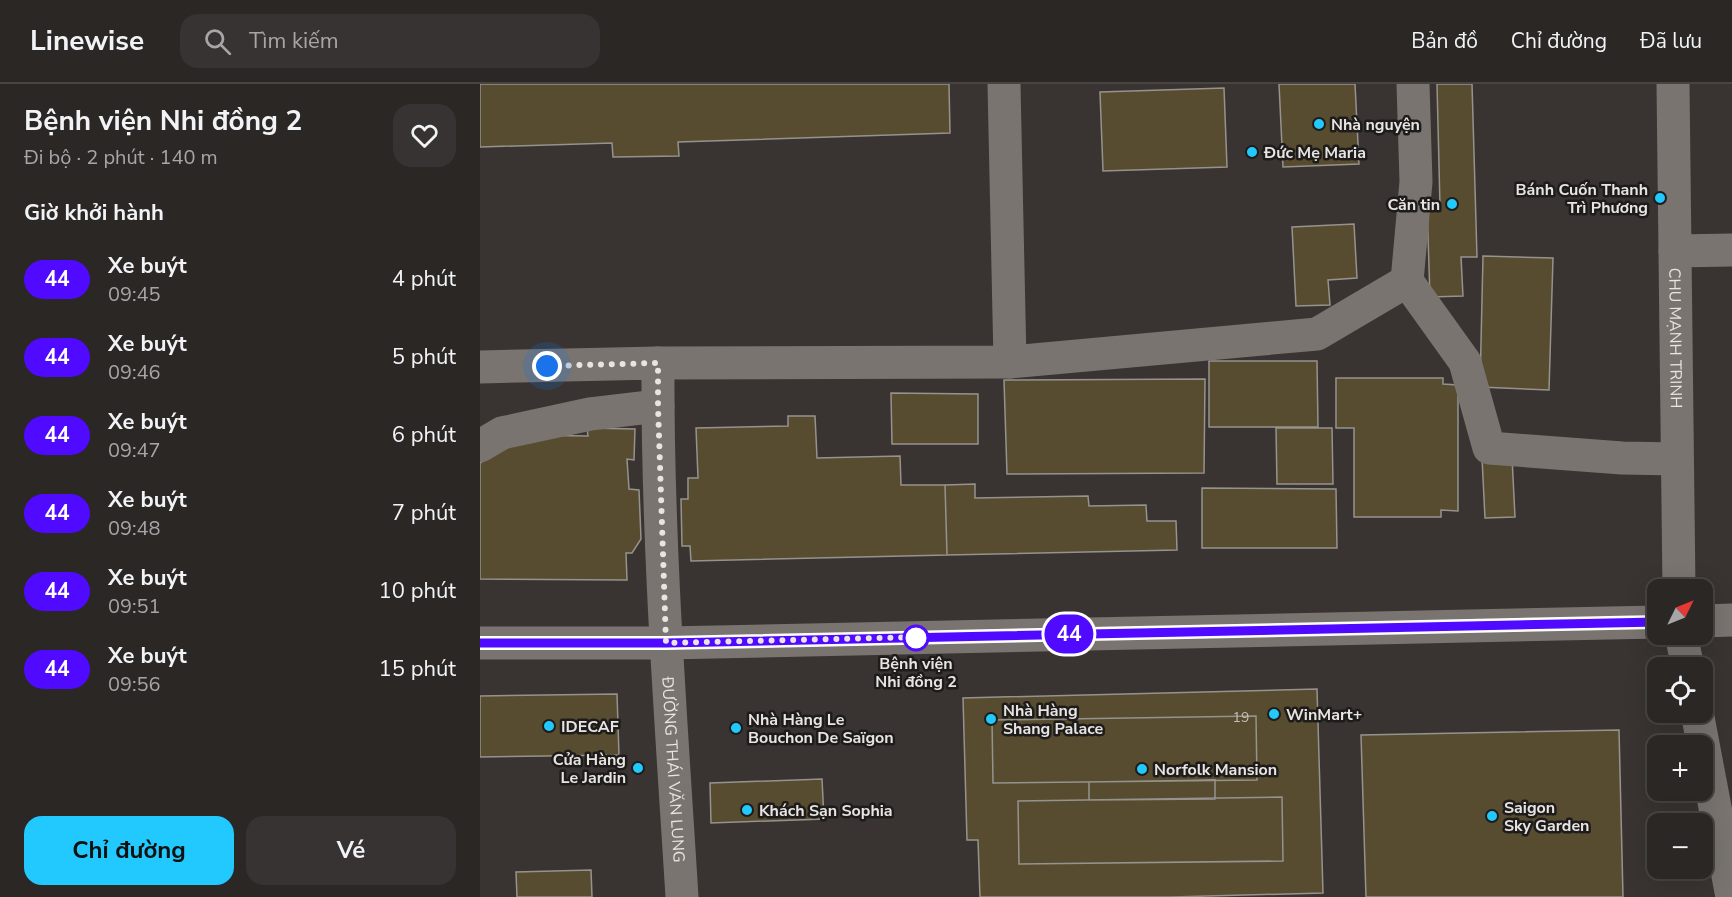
<!DOCTYPE html>
<html lang="vi">
<head>
<meta charset="utf-8">
<style>
  body { margin:0; font-family:"Nunito Sans",sans-serif; background:#373332; color:#f1f3f6; height:100vh; display:flex; flex-direction:column; font-size:22px; white-space:nowrap }
  * { box-sizing:border-box; margin:0 }
  p { font-size:20px; color:#a6a5a7 }
  .icon { flex:none; width:33px; height:33px; fill:none; stroke:currentColor; stroke-width:2; stroke-linecap:round; stroke-linejoin:round }
  .map { position:relative; flex:1; overflow:hidden }
  .details { display:flex; flex-direction:column; background:#2b2725; width:480px }
  .details>* { flex:none }
  .badge { padding:0 12px; border-radius:20px; font-size:21px; line-height:39px }
  .needle { width:39px; rotate:47deg }
  .fabs { position:absolute; left:1167px; top:495px; display:grid; gap:12px }
  .fabs a { display:grid; place-items:center; width:66px; height:66px; border-radius:12px; background:#2b2725; box-shadow:0 6px 24px #0002,0 0 0 2px #474442; font-size:30px }
  .you { position:absolute; width:30px; height:30px; margin:-15px; border:4px solid #fff; border-radius:50%; background:#1a73e8; box-shadow:0 0 0 9px #1a73e833 }
  .map>.badge { position:absolute; translate:-50% -50%; box-shadow:0 0 0 3px #fff }
  h2 { padding:0 24px; font-size:22px; line-height:54px }
  .round { display:grid; place-items:center; flex:none; width:63px; height:63px; border-radius:18px; background:#373332 }
  .summary { display:flex; align-items:center; justify-content:space-between; height:102px; padding:0 24px }
  h1 { font-size:28px; font-weight:700; line-height:45px }
  .button { display:flex; gap:12px; margin-top:auto; padding:12px 24px }
  .button a { flex:1; height:69px; border-radius:18px; background:#22c9fe; color:#111; font-size:24px; font-weight:700; line-height:69px; text-align:center }
  .button a+a { background:#373332; color:#f1f3f6 }
  ul { padding:0; list-style:none }
  li { display:flex; align-items:center; gap:18px; height:78px; padding:0 24px }
  li div { flex:1 }
  li b { display:block; font-size:22px }
  li em { font-style:normal }
  li .badge { min-width:66px; font-weight:700; text-align:center }
  header { display:flex; align-items:center; gap:36px; box-sizing:border-box; height:84px; padding:0 30px; background:#2b2725; border-bottom:2px solid #474442 }
  header strong { font-size:28px }
  nav { display:flex; gap:33px; margin-inline-start:auto; font-size:21px }
  .search { width:420px; height:54px; background:#373332; display:flex; align-items:center; gap:15px; box-sizing:border-box; padding:0 21px; border-radius:18px; color:#a6a5a7; font-size:22px }
  main { display:flex; flex:1; min-height:0 }
  .map>svg:first-child { display:block }
  .building { fill:#574c30; stroke:#96938e; stroke-width:1.5 }
  .lines { fill:none; stroke-linecap:round; stroke-linejoin:round }
  .minor { stroke:#797470; stroke-width:33 }
  .line-casing { stroke:#fff; stroke-width:14 }
  .line { stroke:#4f0aff; stroke-width:9 }
  .walk { stroke:#e8e4e2; stroke-width:6; stroke-dasharray:0 10.8 }
  .poi-dot { fill:#22c9fe; stroke:#1e1c1b; stroke-width:2 }
  .stop-dot { fill:#fff; stroke:#4f0aff; stroke-width:3 }
  .labels { text-anchor:middle; stroke-width:5; stroke-linejoin:round; paint-order:stroke }
  .number-label { font-size:14px; fill:#c4beb6 }
  .poi-label { font-size:16px; font-weight:bold; fill:#e8e4e2; stroke:#1e1c1b; text-anchor:start }
  .street-label { font-size:16px; fill:#e8e4e2; stroke:#1e1c1b }
  .stop-label { font-size:16px; font-weight:bold; fill:#e8e4e2; stroke:#1e1c1b }
</style>
</head>
<body>
<header>
<strong>Linewise</strong>
<div class="search"><svg class="icon" aria-label="search" viewBox="0 0 24 24"><circle cx="10" cy="10" r="6"/><path d="M15 15l6 6"/></svg>Tìm kiếm</div>
<nav><a>Bản đồ</a><a>Chỉ đường</a><a>Đã lưu</a></nav>
</header>
<main>
<section class="details">
<div class="summary"><div><h1>Bệnh viện Nhi đồng 2</h1><p>Đi bộ · 2 phút · 140 m</p></div><a class="round"><svg class="icon" aria-label="heart" viewBox="0 0 24 24"><path d="M12 20l-8-8c-3-5 5-10 8-4 3-6 11-1 8 4z"/></svg></a></div>
<h2>Giờ khởi hành</h2>
<ul>
<li><span class="badge" style="background:#4f0aff;color:#fff">44</span><div><b>Xe buýt</b><p>09:45</p></div><em>4 phút</em></li>
<li><span class="badge" style="background:#4f0aff;color:#fff">44</span><div><b>Xe buýt</b><p>09:46</p></div><em>5 phút</em></li>
<li><span class="badge" style="background:#4f0aff;color:#fff">44</span><div><b>Xe buýt</b><p>09:47</p></div><em>6 phút</em></li>
<li><span class="badge" style="background:#4f0aff;color:#fff">44</span><div><b>Xe buýt</b><p>09:48</p></div><em>7 phút</em></li>
<li><span class="badge" style="background:#4f0aff;color:#fff">44</span><div><b>Xe buýt</b><p>09:51</p></div><em>10 phút</em></li>
<li><span class="badge" style="background:#4f0aff;color:#fff">44</span><div><b>Xe buýt</b><p>09:56</p></div><em>15 phút</em></li>
</ul>
<div class="button"><a>Chỉ đường</a><a>Vé</a></div>
</section>
<div class="map">
<svg width="1252" height="813" viewBox="0 0 1252 813">
  <rect width="100%" height="100%" fill="#393431"/>
  <!-- building -->
  <path class="building" d="M 0,0 L 469,0 L 470,49 L 198,58 L 199,72 L 133,73 L 132,59 L 0,63 Z
    M 799,0 L 875,0 L 879,80 L 803,83 Z
    M 957,0 L 992,0 L 997,173 L 981,173 L 983,212 L 950,213 L 947,122 L 960,122 Z
    M 744,4 L 747,83 L 623,87 L 620,8 Z
    M 874,140 L 877,194 L 848,196 L 850,221 L 816,222 L 812,143 Z
    M 1003,172 L 1073,174 L 1069,306 L 1000,303 Z
    M 729,277 L 837,277 L 838,343 L 729,343 Z
    M 856,294 L 963,294 L 963,300 L 978,301 L 978,427 L 961,426 L 961,433 L 874,433 L 874,344 L 856,344 Z
    M 725,295 L 724,389 L 527,390 L 524,296 Z
    M 411,309 L 498,310 L 498,360 L 412,360 Z
    M 308,332 L 335,332 L 337,374 L 420,372 L 421,401 L 465,401 L 467,471 L 211,477 L 210,462 L 202,462 L 201,415 L 208,415 L 208,394 L 218,394 L 216,344 L 308,342 Z
    M 107,344 L 155,345 L 154,376 L 147,375 L 149,405 L 159,406 L 161,455 L 152,469 L 146,469 L 147,496 L 0,495 L 0,379 L 44,351 L 108,352 Z
    M 796,344 L 852,344 L 853,400 L 797,400 Z
    M 1032,373 L 1035,433 L 1005,434 L 1002,374 Z
    M 495,400 L 495,414 L 608,412 L 609,422 L 666,421 L 667,437 L 696,437 L 697,466 L 467,471 L 465,401 Z
    M 722,404 L 856,405 L 857,464 L 722,464 Z
    M 837,605 L 843,809 L 691,813 L 500,813 L 498,756 L 487,756 L 483,614 Z
    M 137,610 L 139,671 L 0,673 L 0,612 Z
    M 776,632 L 777,696 L 513,699 L 512,636 Z
    M 1139,646 L 1143,813 L 886,813 L 881,651 Z
    M 342,695 L 344,735 L 231,739 L 230,699 Z
    M 735,696 L 735,715 L 609,716 L 609,698 Z
    M 802,713 L 803,777 L 539,780 L 538,717 Z
    M 111,786 L 112,813 L 37,813 L 36,788 Z"/>
  <g class="lines">
    <!-- minor -->
    <g class="minor">
      <path d="M 524,0 L 530,278"/>
      <path id="s1" d="M 1193,0 L 1199,506"/>
      <path d="M 1195,167 L 1252,166"/>
      <path d="M 927,197 L 985,278 L 1009,364 L 1142,374 L 1197,375"/>
      <path d="M 178,279 L 530,278 L 837,250 L 927,197 L 936,98 L 933,0"/>
      <path id="s2" d="M 0,283 L 178,279 C 177,457 191,635 202,813"/>
      <path d="M 0,362 L 22,349 L 110,330 L 178,322"/>
      <path d="M 1222,537 L 1252,536"/>
      <path d="M 1201,550 L 1208,584"/>
      <path d="M 0,559 L 186,559 L 1178,538"/>
      <path d="M 1217,628 L 1252,813"/>
    </g>
  </g>
  <g class="lines">
    <defs>
      <path id="line" d="M 0,559 L 186,559 L 1178,538"/>
    </defs>
    <!-- line casing -->
    <use href="#line" class="line-casing"/>
    <!-- line -->
    <use href="#line" class="line"/>
    <!-- walk -->
    <path class="walk" d="M 67,282 L 178,279 L 178,322 L 186,559 L 446,553 L 436,554"/>
  </g>
  <!-- markers -->
  <g class="poi-dot">
    <circle cx="839" cy="40" r="6"/>
    <circle cx="772" cy="68" r="6"/>
    <circle cx="1180" cy="114" r="6"/>
    <circle cx="972" cy="120" r="6"/>
    <circle cx="794" cy="630" r="6"/>
    <circle cx="511" cy="635" r="6"/>
    <circle cx="69" cy="642" r="6"/>
    <circle cx="256" cy="644" r="6"/>
    <circle cx="158" cy="684" r="6"/>
    <circle cx="662" cy="685" r="6"/>
    <circle cx="267" cy="726" r="6"/>
    <circle cx="1012" cy="732" r="6"/>
  </g>
  <circle class="stop-dot" cx="436" cy="554" r="12"/>
  <g class="labels">
    <!-- number labels -->
    <g class="number-label">
      <text x="761" y="638">19</text>
    </g>
    <!-- poi labels -->
    <g class="poi-label">
      <text x="851" y="46">Nhà nguyện</text>
      <text x="784" y="74">Đức Mẹ Maria</text>
      <text x="1168" y="111" text-anchor="end">Bánh Cuốn Thanh<tspan x="1168" dy="18">Trì Phương</tspan></text>
      <text x="960" y="126" text-anchor="end">Căn tin</text>
      <text x="523" y="632">Nhà Hàng<tspan x="523" dy="18">Shang Palace</tspan></text>
      <text x="806" y="636">WinMart+</text>
      <text x="268" y="641">Nhà Hàng Le<tspan x="268" dy="18">Bouchon De Saïgon</tspan></text>
      <text x="81" y="648">IDECAF</text>
      <text x="146" y="681" text-anchor="end">Cửa Hàng<tspan x="146" dy="18">Le Jardin</tspan></text>
      <text x="674" y="691">Norfolk Mansion</text>
      <text x="1024" y="729">Saigon<tspan x="1024" dy="18">Sky Garden</tspan></text>
      <text x="279" y="732">Khách Sạn Sophia</text>
    </g>
    <!-- street labels -->
    <g class="street-label">
      <text dy="6" stroke="none"><textPath href="#s1" startOffset="254">CHU MẠNH TRINH</textPath></text>
      <text dy="6" stroke="none"><textPath href="#s2" startOffset="585">ĐƯỜNG THÁI VĂN LUNG</textPath></text>
    </g>
    <!-- stop labels -->
    <g class="stop-label">
      <text x="436" y="585">Bệnh viện<tspan x="436" dy="18">Nhi đồng 2</tspan></text>
    </g>
  </g>
</svg>
<div class="fabs">
<a><svg class="needle" viewBox="-14 -14 28 28"><path d="M0-13l5 13h-10z" fill="#e53935"/><path d="M0 13l5-13h-10z" fill="#a6a5a7"/></svg></a>
<a><svg class="icon" aria-label="locate" viewBox="0 0 24 24"><circle cx="12" cy="12" r="6"/><path d="M12 2v4M12 18v4M2 12h4M18 12h4"/></svg></a>
<a>+</a>
<a>−</a>
</div>
<div class="you" style="left:67px;top:282px"></div>
<b class="badge" style="left:589px;top:550px;background:#4f0aff;color:#fff">44</b>
</div>
</main>
</body>
</html>
